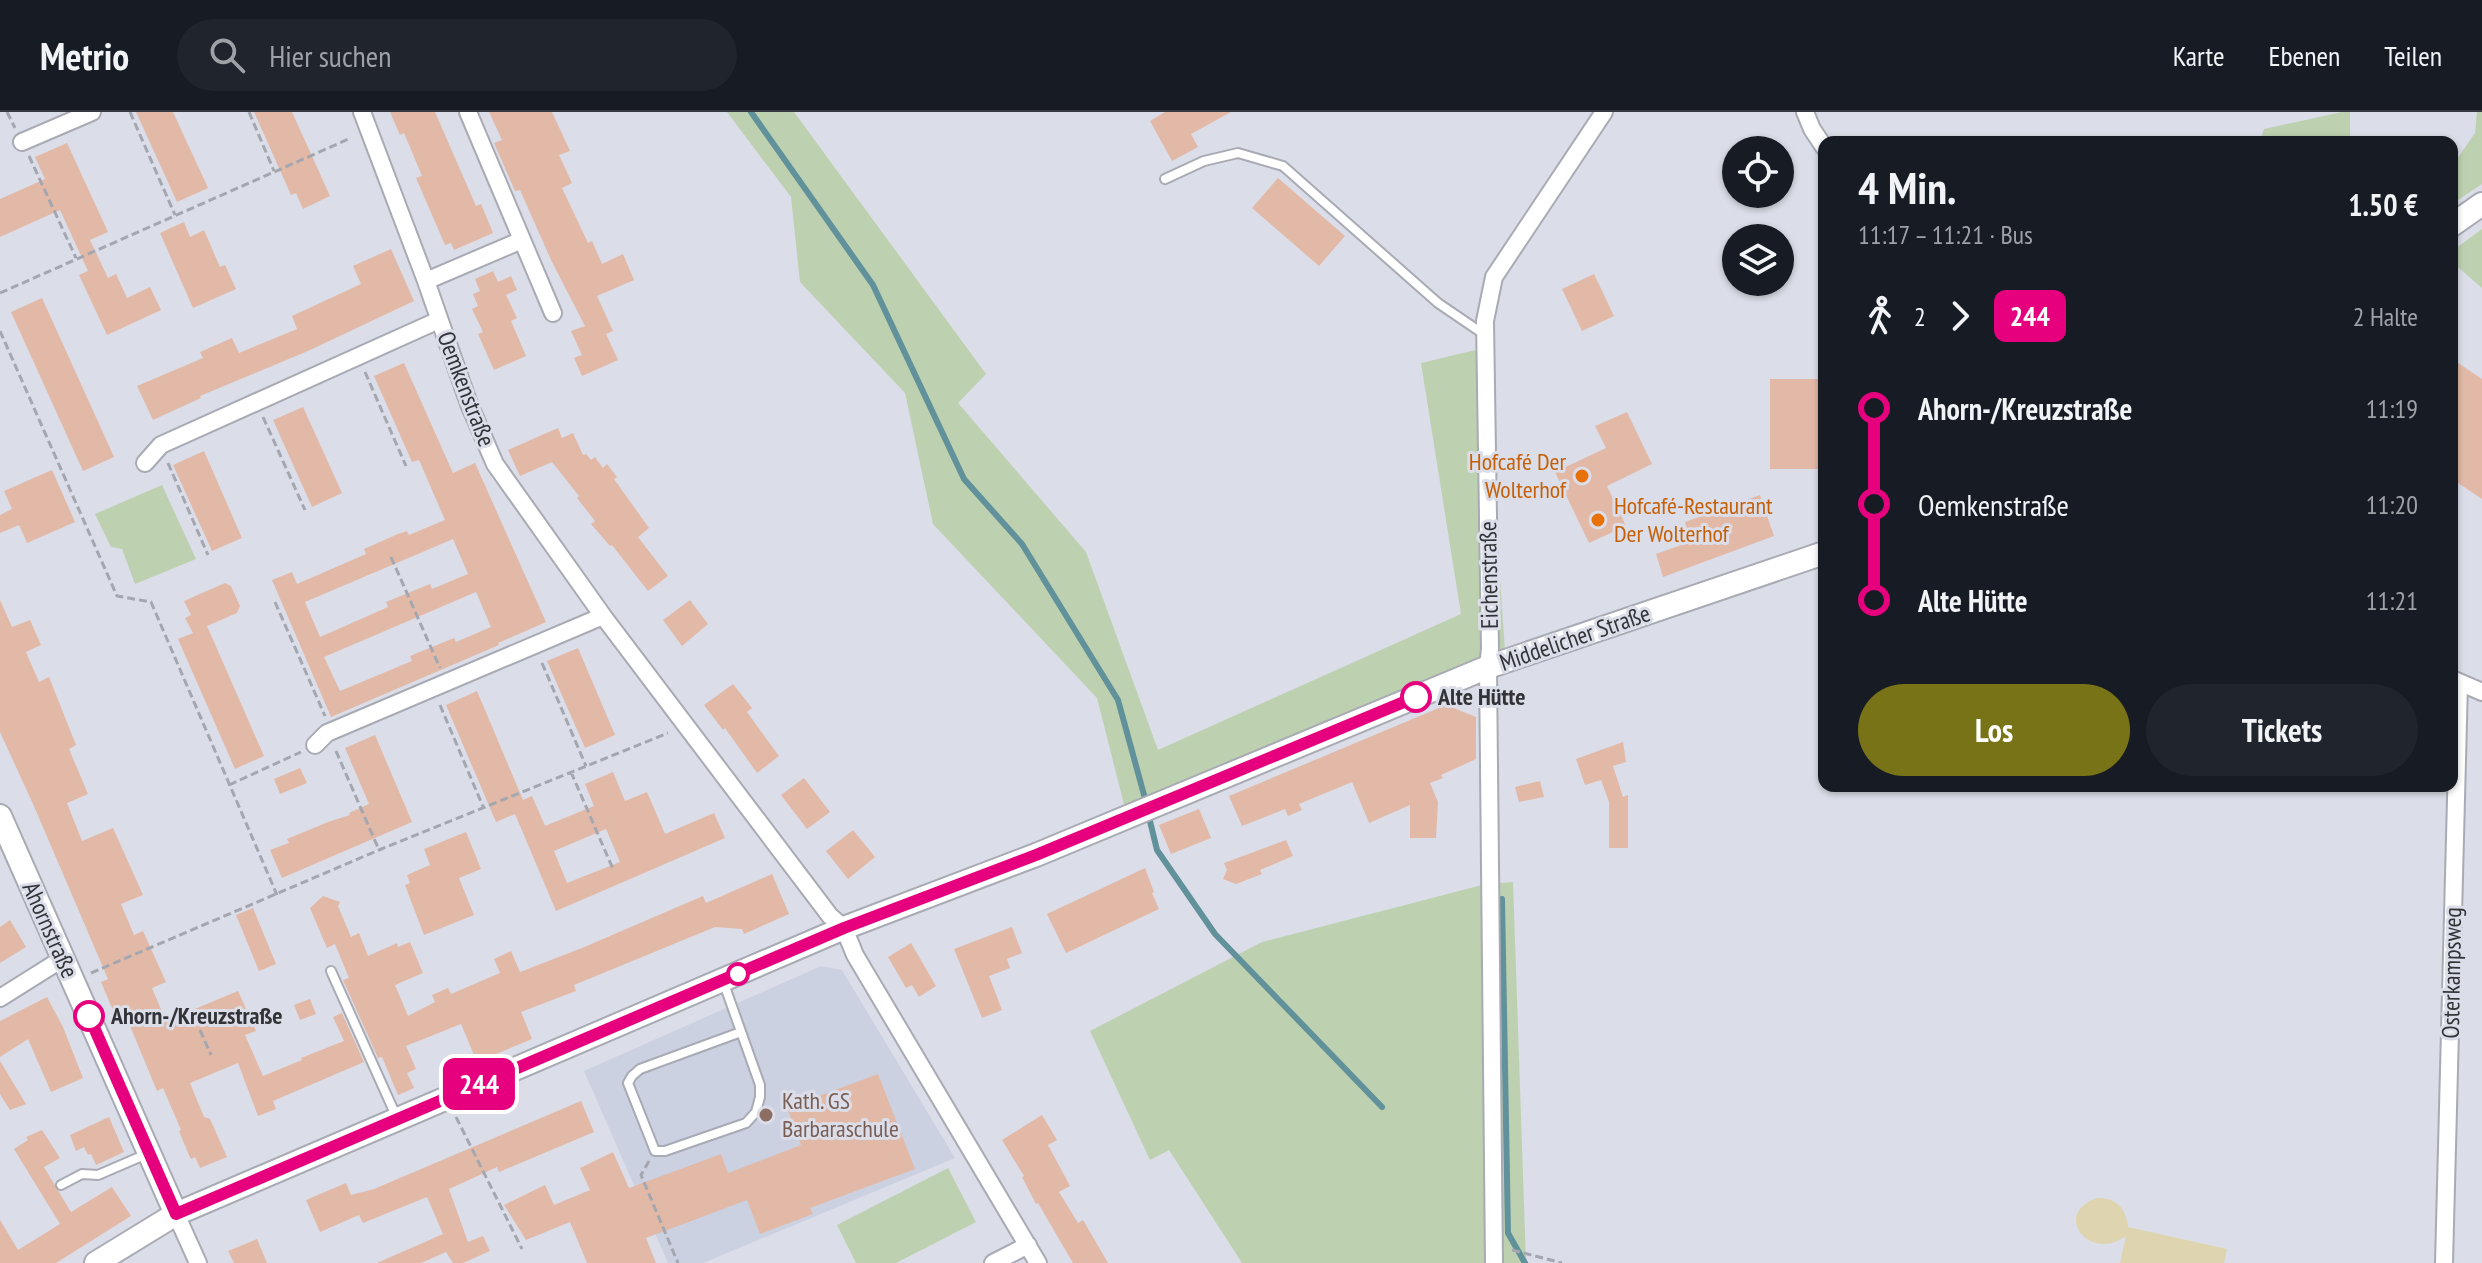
<!DOCTYPE html>
<html lang="de">
<head>
<meta charset="utf-8">
<style>
  body { margin:0; font-family:"PT Sans Narrow",sans-serif; background:#20242c; color:#f1f3f6; height:100vh; display:flex; flex-direction:column; font-size:30px; white-space:nowrap }
  * { box-sizing:border-box; margin:0 }
  p { font-size:26px; color:#9ea1a6 }
  .icon { flex:none; width:44px; height:44px; fill:none; stroke:currentColor; stroke-width:2; stroke-linecap:round; stroke-linejoin:round }
  .map { position:relative; flex:1; overflow:hidden }
  .side { position:absolute; left:1818px; top:24px; width:640px; height:656px; display:flex; flex-direction:column; background:#171b24; border-radius:16px; box-shadow:0 2px 6px #0004 }
  .side>* { flex:none }
  .badge { padding:0 16px; border-radius:12px; font-size:28px; line-height:52px }
  .controls { position:absolute; left:1722px; top:24px; display:grid; gap:16px }
  .controls a { display:grid; place-items:center; width:72px; height:72px; border-radius:50%; background:#171b24; box-shadow:0 2px 6px #0004; font-size:40px }
  .map>.badge { position:absolute; translate:-50% -50%; box-shadow:0 0 0 4px #fff }
  .legs { display:flex; align-items:center; gap:12px; height:88px; padding:0 40px; font-size:26px }
  .legs p { margin-inline-start:auto }
  .head { display:flex; align-items:center; justify-content:space-between; height:136px; padding:0 40px }
  h1 { font-size:44px; font-weight:800; line-height:60px }
  .button { display:flex; gap:16px; margin-top:auto; padding:16px 40px }
  .button a { flex:1; height:92px; border-radius:48px; background:#787316; color:#fff; font-size:32px; font-weight:800; line-height:92px; text-align:center }
  .button a+a { background:#20242c; color:#f1f3f6 }
  ul { padding:0 40px; list-style:none }
  li { display:flex; align-items:center; gap:28px; height:96px; font-size:30px }
  li i { display:grid; place-items:center; width:12px; height:100%; margin:0 10px; background:currentColor }
  li i::after { content:''; width:20px; height:20px; margin:-10px; border:6px solid; border-radius:50%; background:#171b24 }
  li p { margin-inline-start:auto }
  li:first-child i { background:linear-gradient(#0000 50%,currentColor 0) }
  li:last-child i { background:linear-gradient(currentColor 50%,#0000 0) }
  header { display:flex; align-items:center; gap:48px; box-sizing:border-box; height:112px; padding:0 40px; background:#171b24; border-bottom:2px solid #363941 }
  header strong { font-size:38px }
  nav { display:flex; gap:44px; margin-inline-start:auto; font-size:28px }
  .search { width:560px; height:72px; background:#20242c; display:flex; align-items:center; gap:20px; box-sizing:border-box; padding:0 28px; border-radius:44px; color:#9ea1a6; font-size:30px }
  .map>svg:first-child { display:block }
  .built { fill:#ccd1e2 }
  .green { fill:#bdd1b0 }
  .sand { fill:#ded5b0 }
  .lines { fill:none; stroke-linecap:round; stroke-linejoin:round }
  .stream { stroke:#61919a; stroke-width:6 }
  .building { fill:#e2b9a7; fill-rule:evenodd }
  .lane-casing { stroke:#a8aab4; stroke-width:12 }
  .street-casing { stroke:#a8aab4; stroke-width:20 }
  .secondary-casing { stroke:#a8aab4; stroke-width:26 }
  .path { stroke:#a5a7b0; stroke-width:3; stroke-dasharray:8 4; stroke-linecap:butt }
  .lane { stroke:#fff; stroke-width:8 }
  .street { stroke:#fff; stroke-width:16 }
  .secondary { stroke:#fff; stroke-width:22 }
  .line-1-casing { stroke:#fff; stroke-width:18 }
  .line-1 { stroke:#e6007e; stroke-width:12 }
  .food-dot { fill:#e8710a; stroke:#dbdde8; stroke-width:3 }
  .stop-1-dot { fill:#fff; stroke:#e6007e; stroke-width:4 }
  .education-dot { fill:#8d6e63; stroke:#dbdde8; stroke-width:3 }
  .labels { text-anchor:middle; stroke-width:6; stroke-linejoin:round; paint-order:stroke }
  .street-label { font-size:24px; fill:#323337; stroke:#dbdde8 }
  .food-label { font-size:24px; fill:#c56008; stroke:#dbdde8; text-anchor:end }
  .stop-label { font-size:24px; font-weight:bold; fill:#323337; stroke:#dbdde8; text-anchor:start }
  .education-label { font-size:24px; fill:#785e54; stroke:#dbdde8; text-anchor:start }
</style>
</head>
<body>
<header>
<strong>Metrio</strong>
<div class="search"><svg class="icon" aria-label="search" viewBox="0 0 24 24"><circle cx="10" cy="10" r="6"/><path d="M15 15l6 6"/></svg>Hier suchen</div>
<nav><a>Karte</a><a>Ebenen</a><a>Teilen</a></nav>
</header>
<div class="map">
<svg width="2482" height="1151" viewBox="0 0 2482 1151">
  <rect width="100%" height="100%" fill="#dbdde8"/>
  <!-- built -->
  <path class="built" d="M 821,854 L 842,858 L 955,1046 L 703,1151 L 668,1151 L 584,959 Z"/>
  <!-- green -->
  <path class="green" d="M 727,0 L 794,0 L 986,262 L 958,291 L 1086,440 L 1158,638 L 1461,502 L 1421,251 L 1484,236 L 1505,539 L 1127,704 L 1097,586 L 933,412 L 905,281 L 800,170 L 791,85 Z
    M 2342,0 L 2350,0 L 2350,30 L 2260,30 L 2264,17 Z
    M 2477,0 L 2482,0 L 2482,72 L 2452,92 L 2452,54 L 2475,21 Z
    M 2482,117 L 2482,176 L 2452,150 L 2452,139 Z
    M 162,373 L 196,447 L 135,472 L 122,437 L 111,435 L 95,402 Z
    M 1513,770 L 1526,1151 L 1242,1151 L 1169,1038 L 1150,1048 L 1090,919 L 1262,830 L 1486,772 Z
    M 948,1056 L 976,1110 L 896,1151 L 856,1151 L 837,1113 Z"/>
  <!-- sand -->
  <path class="sand" d="M 2097,1086 C 2117,1086 2126,1096 2128,1115 L 2227,1137 L 2224,1151 L 2120,1151 L 2126,1124 C 2090,1151 2051,1102 2097,1086 Z"/>
  <g class="lines">
    <!-- stream -->
    <path class="stream" d="M 751,0 L 873,173 L 964,367 L 1022,432 L 1118,588 L 1146,690
      M 1148,701 L 1157,738 L 1215,822 L 1382,995
      M 1502,787 L 1508,1121 L 1525,1151"/>
  </g>
  <!-- building -->
  <path class="building" d="M 136,0 L 173,0 L 208,76 L 177,90 Z
    M 254,0 L 292,0 L 330,84 L 303,97 L 296,81 L 291,83 Z
    M 390,0 L 435,0 L 476,94 L 481,92 L 493,121 L 454,138 L 451,131 L 445,133 L 416,66 L 422,64 L 404,21 L 400,23 Z
    M 489,0 L 552,0 L 570,39 L 559,43 L 572,71 L 562,76 L 588,131 L 592,129 L 602,152 L 623,142 L 634,168 L 597,184 L 613,219 L 606,222 L 618,248 L 582,264 L 574,246 L 582,243 L 571,219 L 585,214 L 551,148 L 520,78 L 515,79 L 494,31 L 502,28 Z
    M 1165,0 L 1231,0 L 1191,22 L 1198,35 L 1172,49 L 1150,9 Z
    M 67,31 L 108,120 L 90,128 L 108,166 L 116,162 L 127,186 L 150,175 L 161,198 L 107,223 L 79,163 L 88,159 L 60,98 L 0,125 L 0,87 L 45,67 L 35,45 Z
    M 1278,66 L 1345,124 L 1319,154 L 1252,96 Z
    M 184,110 L 190,125 L 204,118 L 220,155 L 225,153 L 236,177 L 193,196 L 160,121 Z
    M 391,137 L 414,189 L 308,239 L 200,284 L 201,286 L 153,308 L 137,274 L 203,246 L 200,240 L 232,226 L 239,241 L 297,217 L 292,204 L 361,172 L 353,154 Z
    M 493,159 L 498,170 L 511,164 L 517,178 L 506,183 L 517,206 L 511,209 L 526,244 L 494,258 L 478,222 L 483,220 L 472,197 L 478,194 L 473,182 L 480,179 L 475,167 Z
    M 1594,162 L 1614,204 L 1582,219 L 1562,177 Z
    M 42,186 L 114,345 L 83,359 L 11,200 Z
    M 2452,247 L 2482,267 L 2482,387 L 2452,367 Z
    M 404,251 L 453,361 L 475,351 L 546,510 L 498,531 L 499,533 L 331,605 L 272,468 L 292,460 L 297,472 L 366,442 L 364,437 L 398,422 L 407,419 L 409,423 L 445,408 L 419,348 L 412,350 L 374,264 ZM 453,427 L 468,462 L 432,477 L 430,472 L 386,490 L 388,495 L 320,525 L 305,490 ZM 476,480 L 491,515 L 456,530 L 454,526 L 410,544 L 412,549 L 340,579 L 324,545 Z
    M 1770,267 L 1824,267 L 1824,357 L 1770,357 Z
    M 303,295 L 342,381 L 312,395 L 273,308 Z
    M 1627,300 L 1652,352 L 1607,374 L 1626,414 L 1589,431 L 1555,360 L 1606,336 L 1595,314 Z
    M 558,316 L 562,326 L 573,321 L 583,343 L 586,342 L 591,348 L 595,345 L 603,356 L 607,352 L 617,365 L 614,367 L 649,416 L 638,425 L 668,464 L 648,479 L 612,433 L 610,434 L 591,412 L 595,409 L 577,386 L 579,384 L 552,350 L 520,364 L 508,338 Z
    M 204,339 L 242,426 L 212,439 L 173,353 Z
    M 52,358 L 75,410 L 27,431 L 19,413 L 0,421 L 0,403 L 12,397 L 4,379 Z
    M 1760,383 L 1774,424 L 1663,465 L 1656,442 L 1690,430 L 1685,410 Z
    M 225,471 L 231,474 L 240,494 L 237,501 L 207,514 L 264,644 L 235,657 L 178,527 L 193,521 L 185,506 L 191,503 L 184,489 Z
    M 0,488 L 12,515 L 30,508 L 41,533 L 26,540 L 39,570 L 49,565 L 76,633 L 69,637 L 88,682 L 67,691 L 82,729 L 113,716 L 143,783 L 121,792 L 134,823 L 143,819 L 166,870 L 152,876 L 166,909 L 238,879 L 256,919 L 245,923 L 263,964 L 302,948 L 301,946 L 344,929 L 333,905 L 342,901 L 364,950 L 273,989 L 276,997 L 258,1004 L 238,951 L 190,971 L 204,1005 L 210,1007 L 227,1045 L 200,1056 L 195,1045 L 191,1047 L 188,1041 L 179,1019 L 181,1018 L 163,976 L 157,979 L 123,897 L 114,901 L 101,870 L 108,867 L 33,692 L 0,620 Z
    M 690,488 L 708,512 L 682,534 L 663,508 Z
    M 578,536 L 615,623 L 585,636 L 547,549 Z
    M 733,572 L 752,596 L 747,600 L 779,644 L 757,661 L 725,616 L 723,618 L 704,593 Z
    M 477,579 L 523,688 L 532,684 L 545,714 L 594,694 L 585,672 L 613,660 L 625,689 L 647,680 L 665,722 L 714,701 L 725,726 L 556,799 L 515,702 L 496,710 L 446,593 ZM 606,717 L 620,750 L 567,771 L 554,739 Z
    M 1446,593 L 1476,605 L 1476,647 L 1441,663 L 1443,666 L 1430,671 L 1438,690 L 1436,726 L 1410,726 L 1410,693 L 1369,711 L 1352,670 L 1299,692 L 1302,698 L 1288,704 L 1285,697 L 1242,714 L 1229,684 Z
    M 375,623 L 412,710 L 282,766 L 270,738 L 289,731 L 287,727 L 328,710 L 350,703 L 349,701 L 369,692 L 345,636 Z
    M 1623,630 L 1626,650 L 1613,654 L 1623,685 L 1628,683 L 1628,736 L 1609,736 L 1609,690 L 1601,668 L 1585,673 L 1576,647 Z
    M 300,656 L 307,671 L 280,682 L 274,667 Z
    M 804,666 L 830,700 L 807,717 L 781,683 Z
    M 1540,669 L 1544,685 L 1519,690 L 1515,675 Z
    M 1199,697 L 1211,726 L 1171,742 L 1159,713 Z
    M 853,718 L 875,745 L 848,767 L 826,739 Z
    M 466,720 L 481,757 L 459,766 L 474,803 L 424,823 L 405,773 L 410,771 L 407,763 L 430,753 L 424,737 Z
    M 1286,728 L 1293,744 L 1260,758 L 1262,762 L 1236,772 L 1223,767 L 1227,758 L 1224,751 Z
    M 1145,756 L 1154,780 L 1152,781 L 1159,797 L 1066,841 L 1047,802 Z
    M 772,762 L 789,802 L 744,822 L 742,817 L 715,815 L 574,873 L 576,879 L 521,900 L 532,927 L 477,950 L 461,912 L 406,934 L 416,957 L 407,961 L 414,976 L 398,983 L 382,945 L 378,946 L 343,868 L 349,866 L 335,832 L 327,836 L 310,796 L 323,784 L 340,790 L 338,794 L 351,825 L 359,821 L 368,844 L 397,831 L 398,835 L 410,830 L 423,861 L 395,873 L 408,904 L 435,890 L 432,883 L 448,876 L 451,882 L 500,861 L 494,847 L 511,839 L 520,860 L 582,836 L 703,784 L 706,791 Z
    M 253,796 L 276,852 L 259,859 L 236,803 Z
    M 10,808 L 26,835 L 0,851 L 0,815 Z
    M 1012,815 L 1022,841 L 1007,847 L 1010,856 L 989,864 L 1002,898 L 982,906 L 954,837 Z
    M 911,831 L 936,874 L 919,885 L 912,873 L 906,876 L 888,845 Z
    M 47,885 L 63,915 L 83,966 L 51,980 L 28,927 L 0,945 L 0,909 Z
    M 310,887 L 316,902 L 300,908 L 294,893 Z
    M 0,949 L 26,992 L 10,998 L 0,982 Z
    M 878,962 L 915,1057 L 810,1096 L 813,1102 L 760,1122 L 747,1088 L 646,1126 L 656,1151 L 587,1151 L 570,1110 L 526,1128 L 504,1093 L 545,1073 L 554,1093 L 590,1078 L 580,1056 L 613,1040 L 629,1076 L 721,1042 L 728,1061 L 801,1033 L 787,996 Z
    M 581,989 L 594,1020 L 499,1060 L 497,1055 L 449,1077 L 468,1130 L 483,1124 L 490,1139 L 463,1151 L 453,1151 L 446,1140 L 421,1151 L 377,1151 L 443,1122 L 427,1085 L 363,1111 L 359,1103 L 320,1120 L 306,1088 L 346,1071 L 351,1083 L 374,1077 Z
    M 1042,1003 L 1057,1028 L 1048,1033 L 1070,1074 L 1059,1080 L 1078,1111 L 1083,1108 L 1108,1151 L 1073,1151 L 1038,1091 L 1036,1092 L 1022,1065 L 1024,1064 L 1002,1028 Z
    M 109,1005 L 124,1040 L 96,1053 L 91,1042 L 88,1043 L 84,1035 L 76,1039 L 70,1023 Z
    M 42,1018 L 60,1046 L 44,1055 L 71,1100 L 112,1075 L 131,1104 L 56,1151 L 0,1151 L 0,1108 L 18,1138 L 60,1112 L 14,1037 L 28,1028 L 26,1025 Z
    M 257,1127 L 267,1151 L 234,1151 L 228,1139 Z"/>
  <g class="lines">
    <defs>
      <path id="lane" d="M 1165,67 L 1204,49 L 1238,41 L 1283,54 L 1438,191 L 1485,223
        M 331,859 L 397,1006
        M 723,869 L 760,973 L 760,985 L 756,1000 L 746,1011 L 665,1039 L 655,1039 L 628,971 L 632,964 L 640,957 L 741,920
        M 61,1073 L 82,1062 L 98,1063 L 149,1041"/>
      <path id="street" d="M 362,0 L 426,169 L 469,292 L 495,352 L 603,504 L 830,804 L 844,816 L 855,843 L 1038,1151
        M 468,0 L 553,201
        M 1805,0 L 1812,17 L 1824,35
        M 22,30 L 92,0
        M 426,169 L 522,128
        M 145,351 L 161,333 L 439,208
        M 2452,567 L 2482,580
        M 315,633 L 327,621 L 603,504
        M 0,886 L 62,847
        M 176,1102 L 198,1151
        M 993,1151 L 1028,1133
        M 1494,1151 L 1488,555 L 1490,537 L 1485,209 L 1494,165 L 1604,0
        M 2444,1151 L 2459,571"/>
      <path id="secondary" d="M 2452,113 L 2482,92
        M 0,704 L 176,1102
        M 96,1151 L 176,1102 L 844,816 L 1036,743 L 1488,555 L 1824,441"/>
    </defs>
    <!-- lane casing -->
    <use href="#lane" class="lane-casing"/>
    <!-- street casing -->
    <use href="#street" class="street-casing"/>
    <!-- secondary casing -->
    <use href="#secondary" class="secondary-casing"/>
    <!-- path -->
    <path class="path" d="M 7,0 L 15,16
      M 130,0 L 175,103
      M 249,0 L 274,59
      M 29,44 L 76,146
      M 0,181 L 351,26
      M 0,219 L 117,484 L 151,490 L 277,783
      M 365,260 L 406,354
      M 263,305 L 305,398
      M 168,351 L 208,443
      M 391,445 L 440,556
      M 275,490 L 325,604
      M 542,551 L 586,654
      M 440,593 L 484,697
      M 336,639 L 379,738
      M 571,660 L 613,757
      M 229,673 L 301,640
      M 91,861 L 379,738 L 668,621
      M 200,918 L 211,943
      M 456,1005 L 522,1137
      M 649,1049 L 641,1063 L 678,1151
      M 1512,1138 L 1562,1151"/>
    <!-- lane -->
    <use href="#lane" class="lane"/>
    <!-- street -->
    <use href="#street" class="street"/>
    <!-- secondary -->
    <use href="#secondary" class="secondary"/>
  </g>
  <g class="lines">
    <defs>
      <path id="line-1" d="M 89,904 L 176,1102 L 844,816 L 1036,743 L 1416,585"/>
    </defs>
    <!-- line-1 casing -->
    <use href="#line-1" class="line-1-casing"/>
    <!-- line-1 -->
    <use href="#line-1" class="line-1"/>
  </g>
  <!-- markers -->
  <g class="food-dot">
    <circle cx="1582" cy="364" r="8"/>
    <circle cx="1598" cy="408" r="8"/>
  </g>
  <g class="stop-1-dot">
    <circle cx="1416" cy="585" r="14"/>
    <circle cx="738" cy="862" r="10"/>
    <circle cx="89" cy="904" r="14"/>
  </g>
  <circle class="education-dot" cx="766" cy="1003" r="8"/>
  <g class="labels">
    <!-- street labels -->
    <g class="street-label">
      <text transform="translate(466 277) rotate(69)" y="8">Oemkenstraße</text>
      <text transform="translate(1489 463) rotate(-91)" y="8">Eichenstraße</text>
      <text transform="translate(1575 526) rotate(-19)" y="8">Middelicher Straße</text>
      <text transform="translate(50 818) rotate(66)" y="8">Ahornstraße</text>
      <text transform="translate(2452 861) rotate(-89)" y="8">Osterkampsweg</text>
    </g>
    <!-- food labels -->
    <g class="food-label">
      <text x="1566" y="358">Hofcafé Der<tspan x="1566" dy="28">Wolterhof</tspan></text>
      <text x="1614" y="402" text-anchor="start">Hofcafé-Restaurant<tspan x="1614" dy="28">Der Wolterhof</tspan></text>
    </g>
    <!-- stop labels -->
    <g class="stop-label">
      <text x="1438" y="593">Alte Hütte</text>
      <text x="111" y="912">Ahorn-/Kreuzstraße</text>
    </g>
    <!-- education labels -->
    <g class="education-label">
      <text x="782" y="997">Kath. GS<tspan x="782" dy="28">Barbaraschule</tspan></text>
    </g>
  </g>
</svg>
<div class="controls">
<a><svg class="icon" aria-label="locate" viewBox="0 0 24 24"><circle cx="12" cy="12" r="6"/><path d="M12 2v4M12 18v4M2 12h4M18 12h4"/></svg></a>
<a><svg class="icon" aria-label="layers" viewBox="0 0 24 24"><path d="M12 4l9 5-9 5-9-5zM3 14l9 5 9-5"/></svg></a>
</div>
<b class="badge" style="left:479px;top:972px;background:#e6007e;color:#fff">244</b>
<section class="side">
<div class="head"><div><h1>4 Min.</h1><p>11:17 – 11:21 · Bus</p></div><b>1.50 €</b></div>
<div class="legs"><svg class="icon" aria-label="walk" viewBox="0 0 24 24"><circle cx="13" cy="4" r="2"/><path d="M13 8l-2 6 4 7M11 14l-3 7M7 12l3-4h3l4 4"/></svg>2<svg class="icon" aria-label="forward" viewBox="0 0 24 24"><path d="M9 5l7 7-7 7"/></svg><b class="badge" style="background:#e6007e;color:#fff">244</b><p>2 Halte</p></div>
<ul>
<li><i style="color:#e6007e"></i><b>Ahorn-/Kreuzstraße</b><p>11:19</p></li>
<li><i style="color:#e6007e"></i><span>Oemkenstraße</span><p>11:20</p></li>
<li><i style="color:#e6007e"></i><b>Alte Hütte</b><p>11:21</p></li>
</ul>
<div class="button"><a>Los</a><a>Tickets</a></div>
</section>
</div>
</body>
</html>
